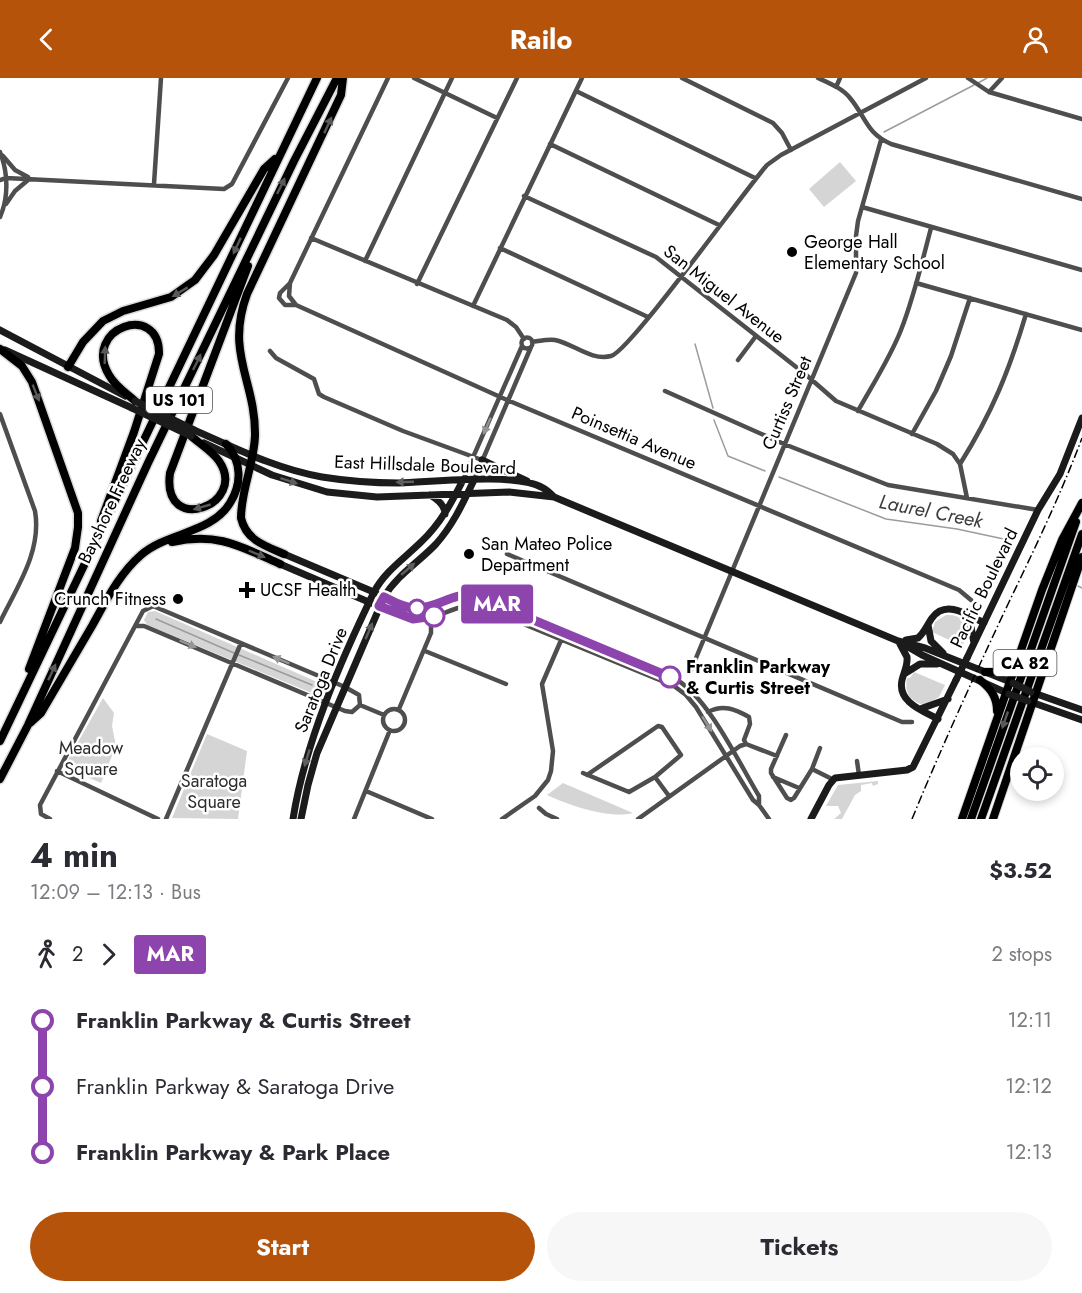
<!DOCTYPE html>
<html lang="en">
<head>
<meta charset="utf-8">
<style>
  body { margin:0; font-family:Jost,sans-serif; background:#f7f7f7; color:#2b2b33; height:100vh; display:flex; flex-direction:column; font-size:22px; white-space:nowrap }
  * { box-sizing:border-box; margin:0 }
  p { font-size:20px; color:#7c7c81 }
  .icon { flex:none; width:33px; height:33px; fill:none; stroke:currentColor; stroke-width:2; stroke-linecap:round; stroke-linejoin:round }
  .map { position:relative; height:741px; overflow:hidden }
  .panel { display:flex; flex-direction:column; background:#fff; flex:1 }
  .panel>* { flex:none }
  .badge { padding:0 12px; border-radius:4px; font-size:21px; line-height:39px }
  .buttons { position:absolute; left:1010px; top:669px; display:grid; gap:12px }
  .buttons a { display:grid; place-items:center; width:54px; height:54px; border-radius:50%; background:#fff; box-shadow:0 3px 9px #0003; font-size:30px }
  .map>.badge { position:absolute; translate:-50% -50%; box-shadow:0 0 0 3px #fff }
  .legs { display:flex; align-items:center; gap:9px; height:66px; padding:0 30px; font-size:20px }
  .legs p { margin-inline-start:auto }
  .head { display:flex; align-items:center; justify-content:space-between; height:102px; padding:0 30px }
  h1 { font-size:33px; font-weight:700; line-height:45px }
  .button { display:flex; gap:12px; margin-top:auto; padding:12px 30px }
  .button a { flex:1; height:69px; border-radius:36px; background:#b45309; color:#fff; font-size:24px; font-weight:700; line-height:69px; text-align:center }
  .button a+a { background:#f7f7f7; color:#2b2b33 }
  ul { padding:0 30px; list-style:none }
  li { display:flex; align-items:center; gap:21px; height:66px; font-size:22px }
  li i { display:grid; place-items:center; width:9px; height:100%; margin:0 8px; background:currentColor }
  li i::after { content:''; width:15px; height:15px; margin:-8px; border:4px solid; border-radius:50%; background:#fff }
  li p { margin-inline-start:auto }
  li:first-child i { background:linear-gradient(#0000 50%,currentColor 0) }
  li:last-child i { background:linear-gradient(currentColor 50%,#0000 0) }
  header { display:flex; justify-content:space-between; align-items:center; height:78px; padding:0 30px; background:#b45309; color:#fff; font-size:27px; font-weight:700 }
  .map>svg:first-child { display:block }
  .green { fill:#d5d5d5 }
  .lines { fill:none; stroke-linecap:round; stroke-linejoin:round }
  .stream { stroke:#9c9c9c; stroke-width:1.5 }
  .primary-casing { stroke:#dbdbdb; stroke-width:10 }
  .highway-casing { stroke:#dbdbdb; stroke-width:11 }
  .street { stroke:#4e4e4e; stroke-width:4.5 }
  .secondary { stroke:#1b1b1b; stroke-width:7 }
  .primary { stroke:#000; stroke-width:8 }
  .highway { stroke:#000; stroke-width:8 }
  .rail { stroke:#000; stroke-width:1.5; stroke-dasharray:9 3 1.5 3; stroke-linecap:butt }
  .secondary-bridge { stroke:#1b1b1b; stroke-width:7 }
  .oneway { fill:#595959 }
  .oneway2 { fill:#959595 }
  .oneway3 { fill:#5f5f5f }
  .line-1-casing { stroke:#fff; stroke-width:14 }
  .line-1 { stroke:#8e44ad; stroke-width:9 }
  .poi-dot { fill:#000; stroke:#fff; stroke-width:2 }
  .stop-1-dot { fill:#fff; stroke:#8e44ad; stroke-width:3 }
  .labels { text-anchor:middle; stroke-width:5; stroke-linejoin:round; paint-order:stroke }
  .shield { fill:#fff; stroke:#4c4c4c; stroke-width:1.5 }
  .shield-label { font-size:16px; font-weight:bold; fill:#000 }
  .poi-label { font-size:18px; fill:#000; stroke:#fff; text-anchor:start }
  .street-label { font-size:18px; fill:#000; stroke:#fff }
  .stop-label { font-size:18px; font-weight:bold; fill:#000; stroke:#fff; text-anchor:start }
  .park-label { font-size:18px; fill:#2c2c2c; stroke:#fff }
  .water-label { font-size:20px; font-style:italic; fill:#3d3d3d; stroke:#fff }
</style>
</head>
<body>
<header><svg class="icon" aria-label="back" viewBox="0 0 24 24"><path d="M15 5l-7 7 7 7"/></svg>Railo<svg class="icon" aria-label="person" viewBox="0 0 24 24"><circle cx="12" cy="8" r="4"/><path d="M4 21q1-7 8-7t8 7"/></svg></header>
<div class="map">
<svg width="1082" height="741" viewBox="0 0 1082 741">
  <rect width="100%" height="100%" fill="#fff"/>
  <!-- green -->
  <path class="green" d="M 840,84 L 856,103 L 824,129 L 809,111 Z
    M 155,533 L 324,607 L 319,618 L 147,547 L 144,542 L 148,534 Z
    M 946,537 C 959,536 967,543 969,556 L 962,568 L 932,554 L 935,544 Z
    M 914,594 L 945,607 L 939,619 L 925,627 C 910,624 904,614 907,600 L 910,600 Z
    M 103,620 L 114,635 L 112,648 L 116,668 L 101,705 L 64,689 Z
    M 207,656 L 247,673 L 238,741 L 172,740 Z
    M 878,703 L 878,706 L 873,708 L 872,705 L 861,707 L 861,713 L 855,717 L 842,741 L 834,741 L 841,735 L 838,728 L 826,728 L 838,707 Z
    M 563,705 L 633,735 C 609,741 571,728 547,717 Z"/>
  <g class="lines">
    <!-- stream -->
    <path class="stream" d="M 978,5 L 987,0
      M 884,54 L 974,7
      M 695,266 L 713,330
      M 714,342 L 728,378 L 765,393
      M 779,399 L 886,441 L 957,451 L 1013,463
      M 1078,508 L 1082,510
      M 156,541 L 234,575
      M 239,577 L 312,607"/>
    <defs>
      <path id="primary" d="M 985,594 L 1002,594 L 1015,582
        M 980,602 C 991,611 997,619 997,633
        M 962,741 L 1042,512 L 1062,462 L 1082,425
        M 971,741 L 1076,444
        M 981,741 L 1082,456
        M 993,741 L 1082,479"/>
      <path id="highway" d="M 0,271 L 22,288 L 32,304 L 78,435 L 78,449 L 75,470 L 29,591
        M 68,289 L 83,264 L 103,243 L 123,233 L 171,219 L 195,202 L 214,177 L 264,91 L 275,81
        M 191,358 C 200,366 212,373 219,383 C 249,427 161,459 170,395 L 248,188
        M 101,443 L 134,354 L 159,276 C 160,223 81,250 109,297 C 115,308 126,315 135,323
        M 172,464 C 217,454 240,468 280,486
        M 284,476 C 265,468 246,462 241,440 C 241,412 254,386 255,358 C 256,303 225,276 247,216 L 341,17 L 343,0
        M 30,645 L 41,635 C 58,606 75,577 92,548 C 106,523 119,496 141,477 C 167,454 211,456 230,425 C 242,406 242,383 226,366
        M 0,663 L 317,0
        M 0,701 L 28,647 L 148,385 L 294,83 L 337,0"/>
    </defs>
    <!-- primary casing -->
    <use href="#primary" class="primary-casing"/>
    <!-- highway casing -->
    <use href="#highway" class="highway-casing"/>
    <!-- street -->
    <path class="street" d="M 388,0 L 290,205 L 289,218 L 296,227 L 507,322 L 959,512 L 971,522
      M 414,0 L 497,40
      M 682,0 L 773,45 L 782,55 L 791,72
      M 818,0 C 829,5 842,10 850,20 C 866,39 866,55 891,66 L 1082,121
      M 968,0 L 989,14 L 1082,41
      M 836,9 L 840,0
      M 576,13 L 755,100
      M 989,14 L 1002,0
      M 550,66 L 719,147
      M 0,74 C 8,94 9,119 0,139
      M 3,78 L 15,92 L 28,99
      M 0,102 L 6,100 L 224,111 L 232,106 L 288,0
      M 154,106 L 161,0
      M 524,118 L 656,179 L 805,296 L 836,323 L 937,366 L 953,376 L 960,386 L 967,420
      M 6,126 L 15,113 L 28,102
      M 862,129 L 1082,192
      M 311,160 L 507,242 L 516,249 L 524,261
      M 500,170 L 648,239
      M 365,183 L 452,0
      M 916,205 L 1082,252
      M 289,206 L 280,215 L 279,220 L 285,227 L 296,227
      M 417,206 L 517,0
      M 473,228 L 582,0
      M521.5 265a5.5 5.5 0 1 1 11 0a5.5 5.5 0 1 1-11 0Z
      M 532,264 C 540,263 548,261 555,262 C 574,266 591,283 611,278 C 630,273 744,113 767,87 L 781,77 L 926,0
      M 270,273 L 276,280 L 314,301 L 319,316 L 324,319 L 403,353 L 482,382
      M 738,282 L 756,258
      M 665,313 L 784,366 L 888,407 L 1038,432
      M 858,333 C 873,306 890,280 901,252 C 914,219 922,184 931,150
      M 0,336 L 35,433 C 42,473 17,509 0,544
      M 912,356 L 936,313 L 951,278 L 970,220
      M 960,386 C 992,335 1009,293 1026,236
      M 463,402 L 522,268
      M 474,402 L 531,269
      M 507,476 L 902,644 L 912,644
      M 384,519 C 395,524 407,531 420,530 C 441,529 455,514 476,518 L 677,602 C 709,621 739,685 759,718 L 759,727
      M 379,528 C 392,534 406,542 420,541 C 442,540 456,525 480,528 L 674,608 L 686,617 L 696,629 L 753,722 L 759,727 L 769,741
      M 143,533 L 153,528 L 345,609 L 359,617 L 360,627
      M 135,548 L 144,548 L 345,633 L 352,634 L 360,627
      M 425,573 L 506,606
      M 691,592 L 856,195 L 856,158 L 858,143 L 881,62
      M 360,627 L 384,637
      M383 642a11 11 0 1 1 22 0a11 11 0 1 1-22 0Z
      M 399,631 L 431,555 L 431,548 L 427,540
      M 708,634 C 723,626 735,631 749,639 L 750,646 L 744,662 L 746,666
      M 786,657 L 771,691 L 771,695 L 787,720 L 791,722 L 794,720 L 812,691 L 820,670
      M 857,683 L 859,697
      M 812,691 L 832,701
      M 57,693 L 158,741
      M 583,695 L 629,714 L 655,699 L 681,677 L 662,649 L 658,648 L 587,697
      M 655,699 L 669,718
      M 773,699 L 799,710
      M 366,713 L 432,741
      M 539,730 L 546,736 L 557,741
      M 50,741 L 41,736 L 40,727 L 143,533
      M 166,741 L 241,565
      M 354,741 L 390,652
      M 502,741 L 535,718 L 548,702 L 551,693 L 553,673 L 542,606 L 562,560
      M 638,741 L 740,668 L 746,666 L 777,678"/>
    <!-- secondary -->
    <path class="secondary" d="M 0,252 L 125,318
      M 5,272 L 132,330
      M 194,352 C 235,370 276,391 322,399 C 347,403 373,405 399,405 C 433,404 516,394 543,410 C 547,412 551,416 554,419 L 898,563 L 925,570 L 1013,605
      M 204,365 L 272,397 L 327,414 L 377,419 L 509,414 L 554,419
      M 482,382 L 527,403
      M 430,417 C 437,421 445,427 445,436
      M 284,476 L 376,515
      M 280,486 L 371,525
      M 966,536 L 971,549 L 974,565
      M 928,547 L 931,563 L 943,575
      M 906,562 L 918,560 C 925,554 927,547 932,540 C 946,521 968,537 984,545
      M 900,566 L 907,579 C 908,587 904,594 902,602 C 897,624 923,633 938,641
      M 903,566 L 922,577 L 1009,616
      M 967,580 L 1038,432 L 1060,396 L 1082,340
      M 904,596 L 920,586 L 937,586
      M 1031,614 L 1082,632
      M 1028,623 L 1082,642
      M 920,631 L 948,621
      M 293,741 C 305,665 340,584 374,514 C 385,493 405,480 422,463 C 440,446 452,424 463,402
      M 301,741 L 308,707 L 317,675 L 384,519 C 397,497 419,484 436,466 C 453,447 463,425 474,402
      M 811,741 L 829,707 L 835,700 L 907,692 L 913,689 L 956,602"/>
    <!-- primary -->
    <use href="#primary" class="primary"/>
    <!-- highway -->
    <use href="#highway" class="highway"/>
    <!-- rail -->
    <path class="rail" d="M 912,741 C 942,668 975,596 1009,524 C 1035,470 1061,416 1082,360"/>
    <!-- secondary-bridge -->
    <path class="secondary-bridge" d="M 135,323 L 194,352
      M 132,330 L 191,358
      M 956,602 L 967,580
      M 1013,605 L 1031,614
      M 1009,616 L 1028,623"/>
  </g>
  <!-- one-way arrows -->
  <defs><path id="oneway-solid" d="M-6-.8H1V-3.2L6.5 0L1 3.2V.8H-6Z" transform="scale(1.5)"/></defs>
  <g class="oneway">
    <use href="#oneway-solid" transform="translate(328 47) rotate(-65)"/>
    <use href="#oneway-solid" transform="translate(281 108) rotate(-64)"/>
    <use href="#oneway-solid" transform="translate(237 168) rotate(115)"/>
    <use href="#oneway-solid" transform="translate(180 214) rotate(149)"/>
    <use href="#oneway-solid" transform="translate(105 277) rotate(-88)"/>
    <use href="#oneway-solid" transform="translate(197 284) rotate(-64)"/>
    <use href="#oneway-solid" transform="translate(36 315) rotate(68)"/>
    <use href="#oneway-solid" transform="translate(202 429) rotate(164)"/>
    <use href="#oneway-solid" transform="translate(257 476) rotate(23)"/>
    <use href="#oneway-solid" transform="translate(52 594) rotate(-65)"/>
    <use href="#oneway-solid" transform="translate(1005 642) rotate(109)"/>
  </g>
  <g class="oneway2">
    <use href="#oneway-solid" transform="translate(487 348) rotate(114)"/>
    <use href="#oneway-solid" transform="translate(188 566) rotate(23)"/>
    <use href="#oneway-solid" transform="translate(281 582) rotate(-157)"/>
    <use href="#oneway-solid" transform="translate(707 646) rotate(58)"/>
  </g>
  <g class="oneway3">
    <use href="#oneway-solid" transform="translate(289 403) rotate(18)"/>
    <use href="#oneway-solid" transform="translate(405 404) rotate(178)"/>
    <use href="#oneway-solid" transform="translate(408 491) rotate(-41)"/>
    <use href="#oneway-solid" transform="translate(369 553) rotate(-67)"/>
    <use href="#oneway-solid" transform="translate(307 680) rotate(107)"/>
  </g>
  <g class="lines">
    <defs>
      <path id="line-1" d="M 434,538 L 413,541 L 379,528 L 384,519 C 394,524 404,530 415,530 C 438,531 453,513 476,518 L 670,599"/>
    </defs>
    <!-- line-1 casing -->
    <use href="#line-1" class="line-1-casing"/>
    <!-- line-1 -->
    <use href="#line-1" class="line-1"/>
  </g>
  <!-- markers -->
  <g class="poi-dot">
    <circle cx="792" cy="174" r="6"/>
    <circle cx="469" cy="476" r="6"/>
    <path d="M244 503h6v6h6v6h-6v6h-6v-6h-6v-6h6z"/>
    <circle cx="178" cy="521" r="6"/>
  </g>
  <g class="stop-1-dot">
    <circle cx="417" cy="530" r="8"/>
    <circle cx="434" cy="538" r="10"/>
    <circle cx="670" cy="599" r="10"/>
  </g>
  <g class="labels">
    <!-- shield labels -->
    <g class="shield">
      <rect x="146" y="309" width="66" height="26" rx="4.5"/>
      <rect x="993.5" y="572" width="63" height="26" rx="4.5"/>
    </g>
    <g class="shield-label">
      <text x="179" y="328">US 101</text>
      <text x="1025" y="591">CA 82</text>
    </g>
    <!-- poi labels -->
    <g class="poi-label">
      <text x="804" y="170">George Hall<tspan x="804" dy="21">Elementary School</tspan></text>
      <text x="481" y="472">San Mateo Police<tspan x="481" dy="21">Department</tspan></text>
      <text x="260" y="518">UCSF Health</text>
      <text x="166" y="527" text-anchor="end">Crunch Fitness</text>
    </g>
    <!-- street labels -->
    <g class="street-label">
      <text transform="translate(724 216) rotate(38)" y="6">San Miguel Avenue</text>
      <text transform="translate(787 325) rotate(-67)" y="6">Curtiss Street</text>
      <text transform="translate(634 360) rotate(23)" y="6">Poinsettia Avenue</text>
      <text transform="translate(425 387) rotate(2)" y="6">East Hillsdale Boulevard</text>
      <text transform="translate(112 423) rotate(-65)" y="6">Bayshore Freeway</text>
      <text transform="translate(984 510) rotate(-64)" y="6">Pacific Boulevard</text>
      <text transform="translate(321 602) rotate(-68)" y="6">Saratoga Drive</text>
    </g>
    <!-- stop labels -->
    <g class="stop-label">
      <text x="686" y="595">Franklin Parkway<tspan x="686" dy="21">&amp; Curtis Street</tspan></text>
    </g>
    <!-- park labels -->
    <g class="park-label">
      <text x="91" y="676">Meadow<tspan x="91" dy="21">Square</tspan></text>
      <text x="214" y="709">Saratoga<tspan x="214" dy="21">Square</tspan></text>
    </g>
    <!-- water labels -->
    <g class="water-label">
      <text transform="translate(931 433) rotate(11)" y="7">Laurel Creek</text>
    </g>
  </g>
</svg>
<div class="buttons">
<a><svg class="icon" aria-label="locate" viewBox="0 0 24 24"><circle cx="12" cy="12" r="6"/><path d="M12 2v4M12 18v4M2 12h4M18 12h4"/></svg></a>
</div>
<b class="badge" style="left:497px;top:526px;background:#8e44ad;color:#fff">MAR</b>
</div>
<section class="panel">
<div class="head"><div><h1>4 min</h1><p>12:09 – 12:13 · Bus</p></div><b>$3.52</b></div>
<div class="legs"><svg class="icon" aria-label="walk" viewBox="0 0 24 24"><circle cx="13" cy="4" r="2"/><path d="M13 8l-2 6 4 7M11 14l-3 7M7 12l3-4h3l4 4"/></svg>2<svg class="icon" aria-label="forward" viewBox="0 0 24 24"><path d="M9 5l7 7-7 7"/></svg><b class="badge" style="background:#8e44ad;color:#fff">MAR</b><p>2 stops</p></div>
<ul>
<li><i style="color:#8e44ad"></i><b>Franklin Parkway &amp; Curtis Street</b><p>12:11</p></li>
<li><i style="color:#8e44ad"></i><span>Franklin Parkway &amp; Saratoga Drive</span><p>12:12</p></li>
<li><i style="color:#8e44ad"></i><b>Franklin Parkway &amp; Park Place</b><p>12:13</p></li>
</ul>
<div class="button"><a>Start</a><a>Tickets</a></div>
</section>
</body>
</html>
